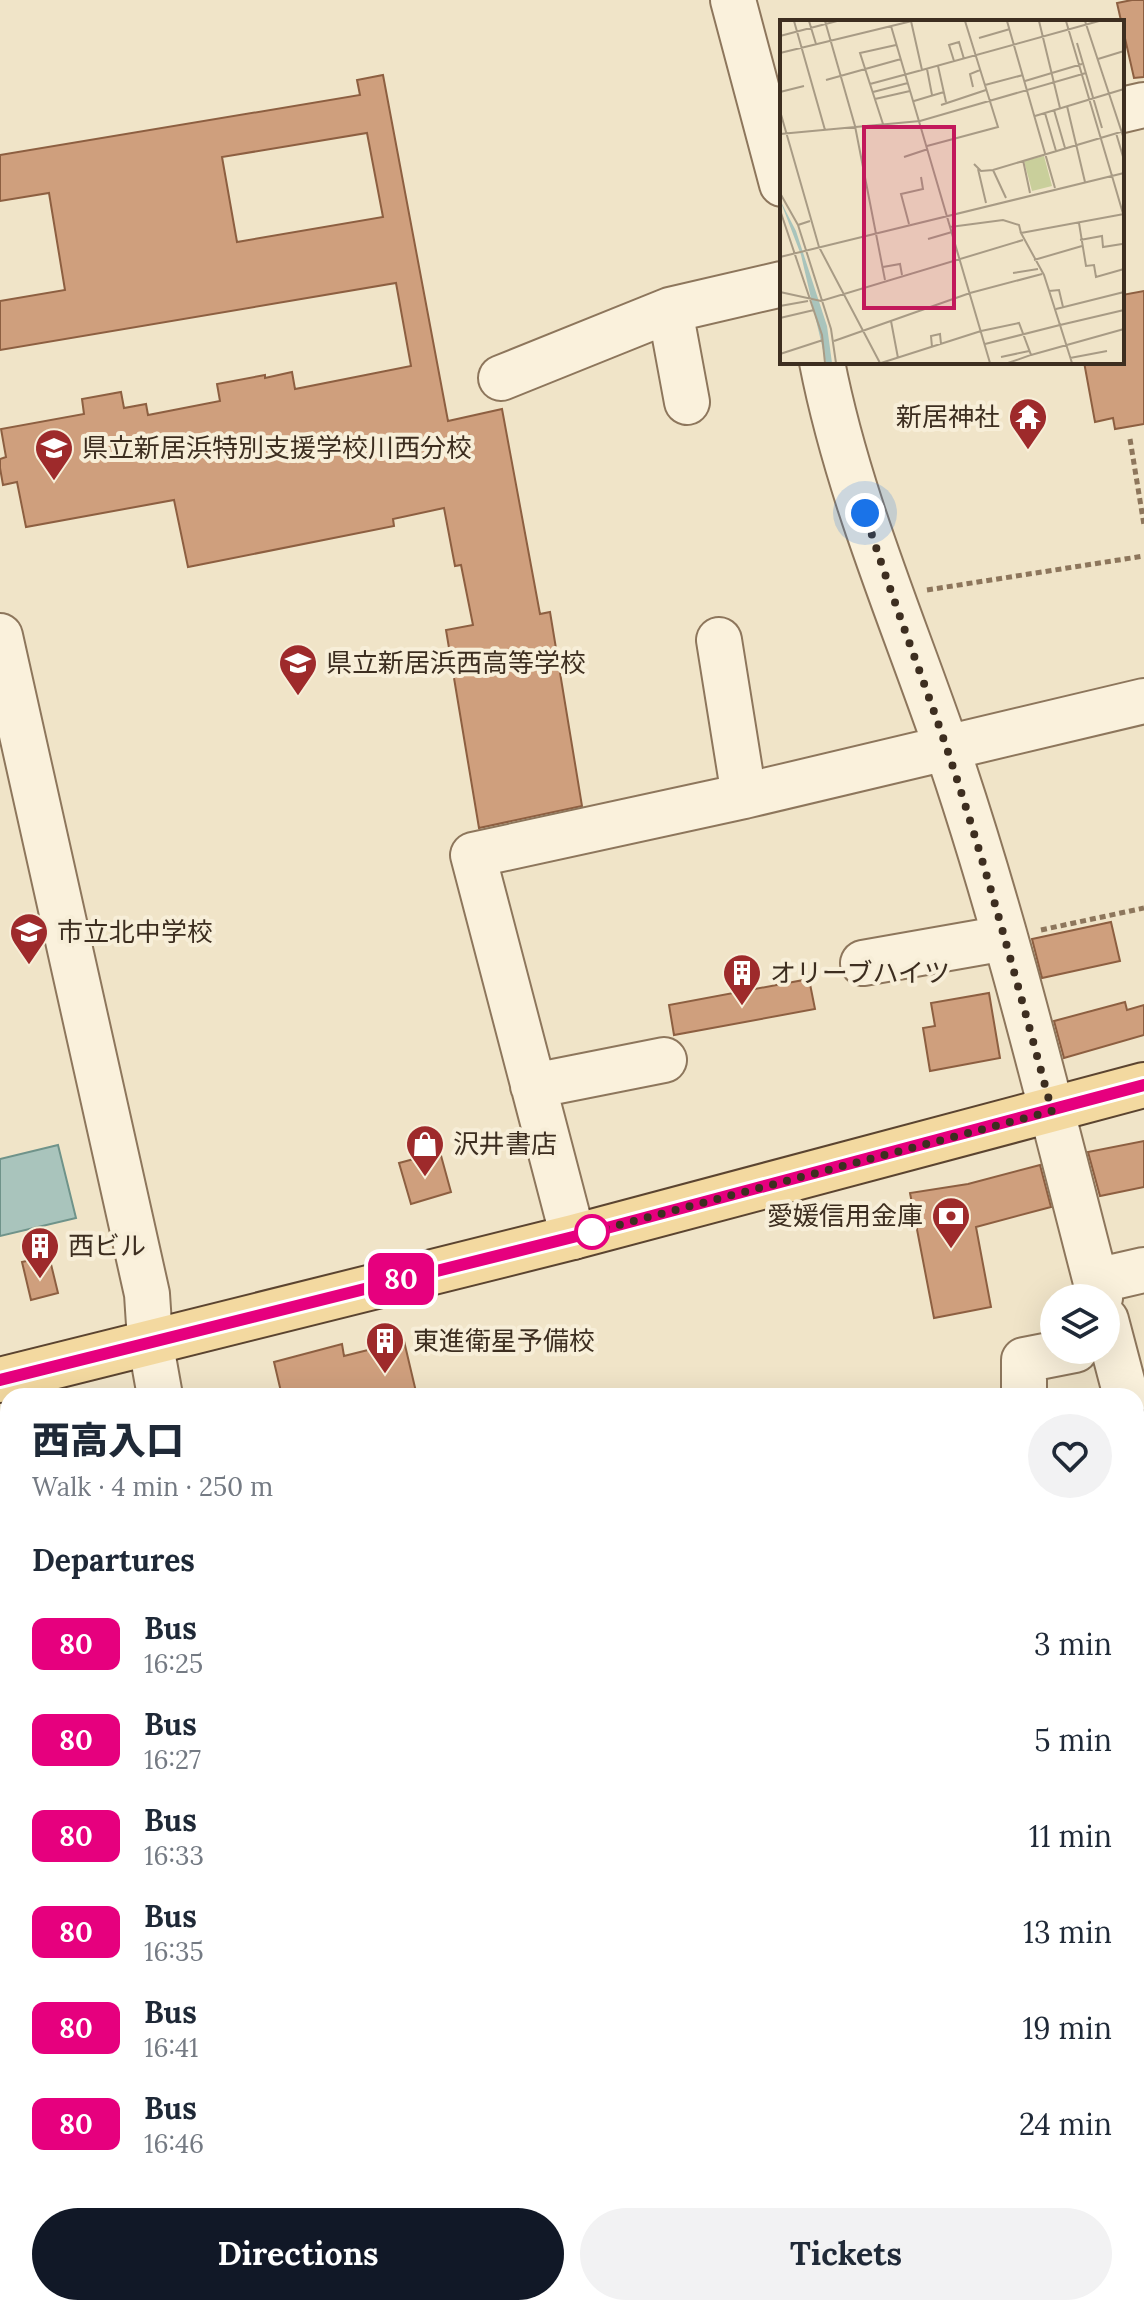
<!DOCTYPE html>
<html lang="en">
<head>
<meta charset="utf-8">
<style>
  body { margin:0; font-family:Lora,"Noto Sans JP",serif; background:#f2f2f3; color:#1f2937; height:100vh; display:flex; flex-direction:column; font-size:30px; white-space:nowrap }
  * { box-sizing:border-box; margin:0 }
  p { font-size:26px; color:#747a83 }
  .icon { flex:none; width:44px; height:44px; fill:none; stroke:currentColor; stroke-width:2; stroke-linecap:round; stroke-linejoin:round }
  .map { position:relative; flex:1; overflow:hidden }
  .details { position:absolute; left:0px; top:1388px; width:1144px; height:928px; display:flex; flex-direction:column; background:#fff; border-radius:24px 24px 0 0; box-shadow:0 8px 32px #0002 }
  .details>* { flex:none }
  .badge { padding:0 16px; border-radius:12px; font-size:28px; line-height:52px }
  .buttons { position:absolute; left:1040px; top:1284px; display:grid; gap:16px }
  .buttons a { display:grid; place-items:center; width:80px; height:80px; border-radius:50%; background:#fff; box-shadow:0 8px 32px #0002; font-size:40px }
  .you { position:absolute; width:40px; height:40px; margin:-20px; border:6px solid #fff; border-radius:50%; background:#1a73e8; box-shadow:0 0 0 12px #1a73e833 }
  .map>.badge { position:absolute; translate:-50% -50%; box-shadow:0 0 0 4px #fff }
  h2 { padding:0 32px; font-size:30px; line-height:72px }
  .round { display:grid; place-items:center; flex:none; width:84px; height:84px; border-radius:42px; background:#f2f2f3 }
  .overview { display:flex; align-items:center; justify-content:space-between; height:136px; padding:0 32px }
  h1 { font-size:38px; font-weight:800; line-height:60px }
  .action { display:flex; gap:16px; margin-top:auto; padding:16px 32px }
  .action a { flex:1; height:92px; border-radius:48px; background:#111827; color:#fff; font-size:32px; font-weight:800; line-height:92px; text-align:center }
  .action a+a { background:#f2f2f3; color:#1f2937 }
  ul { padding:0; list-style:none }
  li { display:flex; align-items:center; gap:24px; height:96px; padding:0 32px }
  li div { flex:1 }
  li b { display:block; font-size:30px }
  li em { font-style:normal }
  li .badge { min-width:88px; font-weight:700; text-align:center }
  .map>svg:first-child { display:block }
  .water { fill:#a9c4bc; stroke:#6f938a; stroke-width:2 }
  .building { fill:#cf9f7d; stroke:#8d5f41; stroke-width:2; fill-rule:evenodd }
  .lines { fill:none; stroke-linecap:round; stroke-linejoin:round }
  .minor-casing { stroke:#8d765c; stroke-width:48 }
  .major-casing { stroke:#5b4430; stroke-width:48 }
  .path { stroke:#8d765c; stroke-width:5; stroke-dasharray:6 4; stroke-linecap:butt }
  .minor { stroke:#faf1dc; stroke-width:44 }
  .major { stroke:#f3d9a0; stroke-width:44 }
  .line-casing { stroke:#fff; stroke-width:18 }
  .line { stroke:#e6007e; stroke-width:12 }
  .walk { stroke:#3d2e20; stroke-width:8; stroke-dasharray:0 14.4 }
  .stop-dot { fill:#fff; stroke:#e6007e; stroke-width:4 }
  .labels { text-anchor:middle; stroke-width:8; stroke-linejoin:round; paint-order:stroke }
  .poi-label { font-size:26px; fill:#3d2e20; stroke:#f7eed8; text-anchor:start }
  .inset-road { fill:none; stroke:#a89b85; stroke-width:2 }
  .view { fill:#c2185b; fill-opacity:0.15; stroke:#c2185b; stroke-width:4 }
  .inset-edge { fill:none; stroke:#3d2e20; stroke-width:4 }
</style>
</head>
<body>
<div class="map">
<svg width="1144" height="2316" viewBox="0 0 1144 2316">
  <rect width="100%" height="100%" fill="#f0e4c8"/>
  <!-- water -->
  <path class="water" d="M 58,1145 L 76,1218 L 0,1236 L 0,1159 Z"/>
  <!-- building -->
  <path class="building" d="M 1132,0 L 1144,0 L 1144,77 L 1134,78 L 1117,3 Z
    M 383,75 L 448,421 L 502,409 L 540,614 L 550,612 L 582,806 L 479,828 L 446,630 L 473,625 L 461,565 L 455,566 L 444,508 L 393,519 L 394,526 L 188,567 L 174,500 L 26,527 L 17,482 L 3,485 L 0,468 L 0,459 L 6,457 L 1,429 L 84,414 L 82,399 L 121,392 L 124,408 L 146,404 L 148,415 L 220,401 L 217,384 L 265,375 L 265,378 L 292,372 L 295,389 L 411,366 L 396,283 L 0,350 L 0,301 L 65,290 L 49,193 L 0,201 L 0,155 L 360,95 L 357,80 ZM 367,133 L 383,217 L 237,242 L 222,157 Z
    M 1144,291 L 1144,424 L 1115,429 L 1113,418 L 1095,422 L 1084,362 L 1122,362 L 1122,295 Z
    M 1111,922 L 1120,961 L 1042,978 L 1032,939 Z
    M 809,979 L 815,1009 L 674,1035 L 669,1005 Z
    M 989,993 L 1000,1058 L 930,1071 L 923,1028 L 935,1026 L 931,1003 Z
    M 1125,1002 L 1127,1010 L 1144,1005 L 1144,1035 L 1064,1058 L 1054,1021 Z
    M 1144,1141 L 1144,1187 L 1100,1196 L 1088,1152 Z
    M 440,1152 L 451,1192 L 411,1204 L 399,1163 Z
    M 1040,1165 L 1051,1207 L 976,1227 L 991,1307 L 934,1318 L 910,1193 L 968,1184 Z
    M 49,1256 L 58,1293 L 31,1300 L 22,1262 Z
    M 404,1341 L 417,1396 L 282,1396 L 274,1362 L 342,1344 L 344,1356 Z"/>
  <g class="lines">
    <defs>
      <path id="minor" d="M 733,0 L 782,184
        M 1122,110 L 1144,105
        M 670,310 L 687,402
        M 822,362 C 848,495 903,621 947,749 C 1008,928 1052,1114 1100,1298
        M 501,378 L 670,310 L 782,284
        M 0,636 L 147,1294 L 150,1340 L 160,1396
        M 744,796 L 1144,701
        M 863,963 L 1005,938
        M 533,1086 L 664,1060
        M 573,1237 L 473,855 L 744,796 L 719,640
        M 1096,1281 L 1144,1270
        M 1106,1320 L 1126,1396
        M 1024,1396 L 1024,1360 L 1075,1350
        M 1136,1434 L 1144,1466
        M 1136,1706 L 1144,1704
        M 0,2049 L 8,2046
        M 1136,2211 L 1144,2208
        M 1013,2308 L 1015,2316
        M 830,2316 L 853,2308"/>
      <path id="major" d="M 0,1380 L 573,1237 L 1144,1085"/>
    </defs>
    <!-- minor casing -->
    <use href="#minor" class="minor-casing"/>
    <!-- major casing -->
    <use href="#major" class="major-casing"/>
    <!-- path -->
    <path class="path" d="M 1130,439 L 1144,525
      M 927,590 L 1144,556
      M 1041,930 L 1144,908"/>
    <!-- minor -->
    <use href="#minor" class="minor"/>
    <!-- major -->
    <use href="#major" class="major"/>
  </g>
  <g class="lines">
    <defs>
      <path id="line" d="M 0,1380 L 573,1237 L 1144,1085"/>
    </defs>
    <!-- line casing -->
    <use href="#line" class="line-casing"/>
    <!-- line -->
    <use href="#line" class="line"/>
    <!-- walk -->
    <path class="walk" d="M 592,1232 L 1052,1111 C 1019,990 987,868 947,749 C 920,670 890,593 865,513"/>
  </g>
  <!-- icons -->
  <defs>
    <symbol id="temple-pin" viewBox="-11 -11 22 30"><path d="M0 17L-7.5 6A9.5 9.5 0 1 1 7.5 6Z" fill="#9e2a2b" stroke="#f7eed8"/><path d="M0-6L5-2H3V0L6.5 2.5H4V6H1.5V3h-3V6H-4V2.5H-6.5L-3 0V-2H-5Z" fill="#fff"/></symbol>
    <symbol id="school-pin" viewBox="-11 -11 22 30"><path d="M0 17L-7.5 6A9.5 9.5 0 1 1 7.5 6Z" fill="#9e2a2b" stroke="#f7eed8"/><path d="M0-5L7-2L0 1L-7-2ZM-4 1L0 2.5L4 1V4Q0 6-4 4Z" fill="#fff"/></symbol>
    <symbol id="building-pin" viewBox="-11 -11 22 30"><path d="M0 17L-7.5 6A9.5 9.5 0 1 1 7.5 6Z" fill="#9e2a2b" stroke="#f7eed8"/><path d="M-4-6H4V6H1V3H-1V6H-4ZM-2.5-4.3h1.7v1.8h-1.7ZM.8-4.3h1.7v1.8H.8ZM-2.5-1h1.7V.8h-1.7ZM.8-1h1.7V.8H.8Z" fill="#fff"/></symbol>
    <symbol id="shop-pin" viewBox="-11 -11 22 30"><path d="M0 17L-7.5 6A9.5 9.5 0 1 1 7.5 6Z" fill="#9e2a2b" stroke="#f7eed8"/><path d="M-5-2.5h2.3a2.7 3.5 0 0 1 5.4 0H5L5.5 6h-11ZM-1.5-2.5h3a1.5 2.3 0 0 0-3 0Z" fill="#fff"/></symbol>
    <symbol id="bank-pin" viewBox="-11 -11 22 30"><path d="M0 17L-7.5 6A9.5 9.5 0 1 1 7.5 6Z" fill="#9e2a2b" stroke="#f7eed8"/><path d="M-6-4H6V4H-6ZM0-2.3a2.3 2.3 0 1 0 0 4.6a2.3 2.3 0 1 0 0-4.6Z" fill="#fff"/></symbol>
  </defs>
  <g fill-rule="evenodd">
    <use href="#temple-pin" x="1006" y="395" width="44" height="60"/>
    <use href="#school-pin" x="32" y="426" width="44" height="60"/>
    <use href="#school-pin" x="276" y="641" width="44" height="60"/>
    <use href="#school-pin" x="7" y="910" width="44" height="60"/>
    <use href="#building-pin" x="720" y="951" width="44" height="60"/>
    <use href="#shop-pin" x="403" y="1122" width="44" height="60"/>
    <use href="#bank-pin" x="929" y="1194" width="44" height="60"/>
    <use href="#building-pin" x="18" y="1224" width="44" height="60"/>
    <use href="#building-pin" x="363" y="1319" width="44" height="60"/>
  </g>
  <!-- markers -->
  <circle class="stop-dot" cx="592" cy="1232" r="16"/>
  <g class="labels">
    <!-- poi labels -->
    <g class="poi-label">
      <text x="1000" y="426" text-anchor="end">新居神社</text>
      <text x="82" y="457">県立新居浜特別支援学校川西分校</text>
      <text x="326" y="672">県立新居浜西高等学校</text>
      <text x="57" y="941">市立北中学校</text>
      <text x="770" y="982">オリーブハイツ</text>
      <text x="453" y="1153">沢井書店</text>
      <text x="923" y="1225" text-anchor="end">愛媛信用金庫</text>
      <text x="68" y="1255">西ビル</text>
      <text x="413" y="1350">東進衛星予備校</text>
    </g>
  </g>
  <!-- overview -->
  <g transform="translate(780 20)">
    <rect width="344" height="344" fill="#f0e4c8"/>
    <path d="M 264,136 L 272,166 L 252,171 L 244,141 Z" fill="#c9cf9b"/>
    <path d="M 0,180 L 16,211 L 47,306 L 52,343 L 46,343 L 21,235 Z" fill="#a9c4bc"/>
    <path class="inset-road" d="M 14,1 L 45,110M 29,1 L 36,24M 45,1 L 75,106 L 105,260M 131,1 L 142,50 L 319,1M 227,1 L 275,168M 259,1 L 274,63M 286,1 L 332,156M 305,1 L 344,119M 111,6 L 210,343M 0,16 L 57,1M 199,18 L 230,9M 297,23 L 322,108M 116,25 L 80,33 L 90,64 L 142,50M 0,33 L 132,1M 318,39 L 344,31M 174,41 L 169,25 L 179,22 L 184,39M 158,46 L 166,82M 147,49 L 152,75M 46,60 L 121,39M 245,61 L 302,44M 274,63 L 280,88M 90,64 L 103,104M 205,65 L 243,55M 193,67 L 190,54 L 200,50M 0,72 L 24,66M 93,72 L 128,63M 95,79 L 130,71M 134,81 L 164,72M 161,85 L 206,70M 287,86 L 305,162M 274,90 L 285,128M 0,91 L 39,227 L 100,343M 265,93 L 276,131M 255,96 L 344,69M 336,113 L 344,140M 0,114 L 140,101 L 306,53M 147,126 L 218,107 L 185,1M 124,137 L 148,129M 243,140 L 250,173M 194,144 L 201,151 L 213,150 L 344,111M 198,149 L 206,183M 213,150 L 226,178M 332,156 L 344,197M 0,173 L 18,205M 0,190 L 42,315 L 45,343M 344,194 L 241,213 L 264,255 L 280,305 L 344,290M 30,201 L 18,205 L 51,309 L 56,343M 299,203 L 306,246 L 314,245 L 316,257 L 344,249M 129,204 L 121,174 L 143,169 L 141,157M 170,207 L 223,200 L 239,205 L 241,213M 148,219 L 172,212M 300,220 L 322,216 L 323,227 L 342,224M 0,237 L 344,153M 254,240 L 302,226M 103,247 L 120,244 L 122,255M 233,253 L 258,249M 269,271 L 279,270 L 283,287M 0,272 L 41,281 L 243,220M 0,286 L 28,281M 276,289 L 344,272M 0,298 L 34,290M 111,301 L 118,338M 201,311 L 239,303 L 251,335 L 228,343M 54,321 L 190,273 L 262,254M 205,324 L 280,305 L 292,343M 152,327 L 151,316 L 160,314 L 161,324M 0,334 L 43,320M 251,335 L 344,309M 221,337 L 249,331M 290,338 L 327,331M 101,343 L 201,311"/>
    <path class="view" d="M 84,107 L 174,107 L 174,288 L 84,288 Z"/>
    <rect width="344" height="344" class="inset-edge"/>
  </g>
</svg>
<div class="buttons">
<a><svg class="icon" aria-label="layers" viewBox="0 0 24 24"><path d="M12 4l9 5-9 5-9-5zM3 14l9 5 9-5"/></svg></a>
</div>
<div class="you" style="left:865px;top:513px"></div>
<b class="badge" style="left:401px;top:1279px;background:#e6007e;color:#fff">80</b>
<section class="details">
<div class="overview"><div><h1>西高入口</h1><p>Walk · 4 min · 250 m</p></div><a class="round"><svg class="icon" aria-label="heart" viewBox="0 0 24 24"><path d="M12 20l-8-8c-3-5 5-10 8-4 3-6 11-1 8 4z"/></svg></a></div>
<h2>Departures</h2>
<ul>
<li><span class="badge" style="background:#e6007e;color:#fff">80</span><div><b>Bus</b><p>16:25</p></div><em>3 min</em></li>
<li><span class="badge" style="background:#e6007e;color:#fff">80</span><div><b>Bus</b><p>16:27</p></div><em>5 min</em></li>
<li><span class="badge" style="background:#e6007e;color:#fff">80</span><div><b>Bus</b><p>16:33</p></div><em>11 min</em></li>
<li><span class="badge" style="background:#e6007e;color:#fff">80</span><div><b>Bus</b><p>16:35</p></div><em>13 min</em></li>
<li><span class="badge" style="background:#e6007e;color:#fff">80</span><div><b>Bus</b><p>16:41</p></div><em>19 min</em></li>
<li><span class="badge" style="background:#e6007e;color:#fff">80</span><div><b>Bus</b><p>16:46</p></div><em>24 min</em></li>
</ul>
<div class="action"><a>Directions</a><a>Tickets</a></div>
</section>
</div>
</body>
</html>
